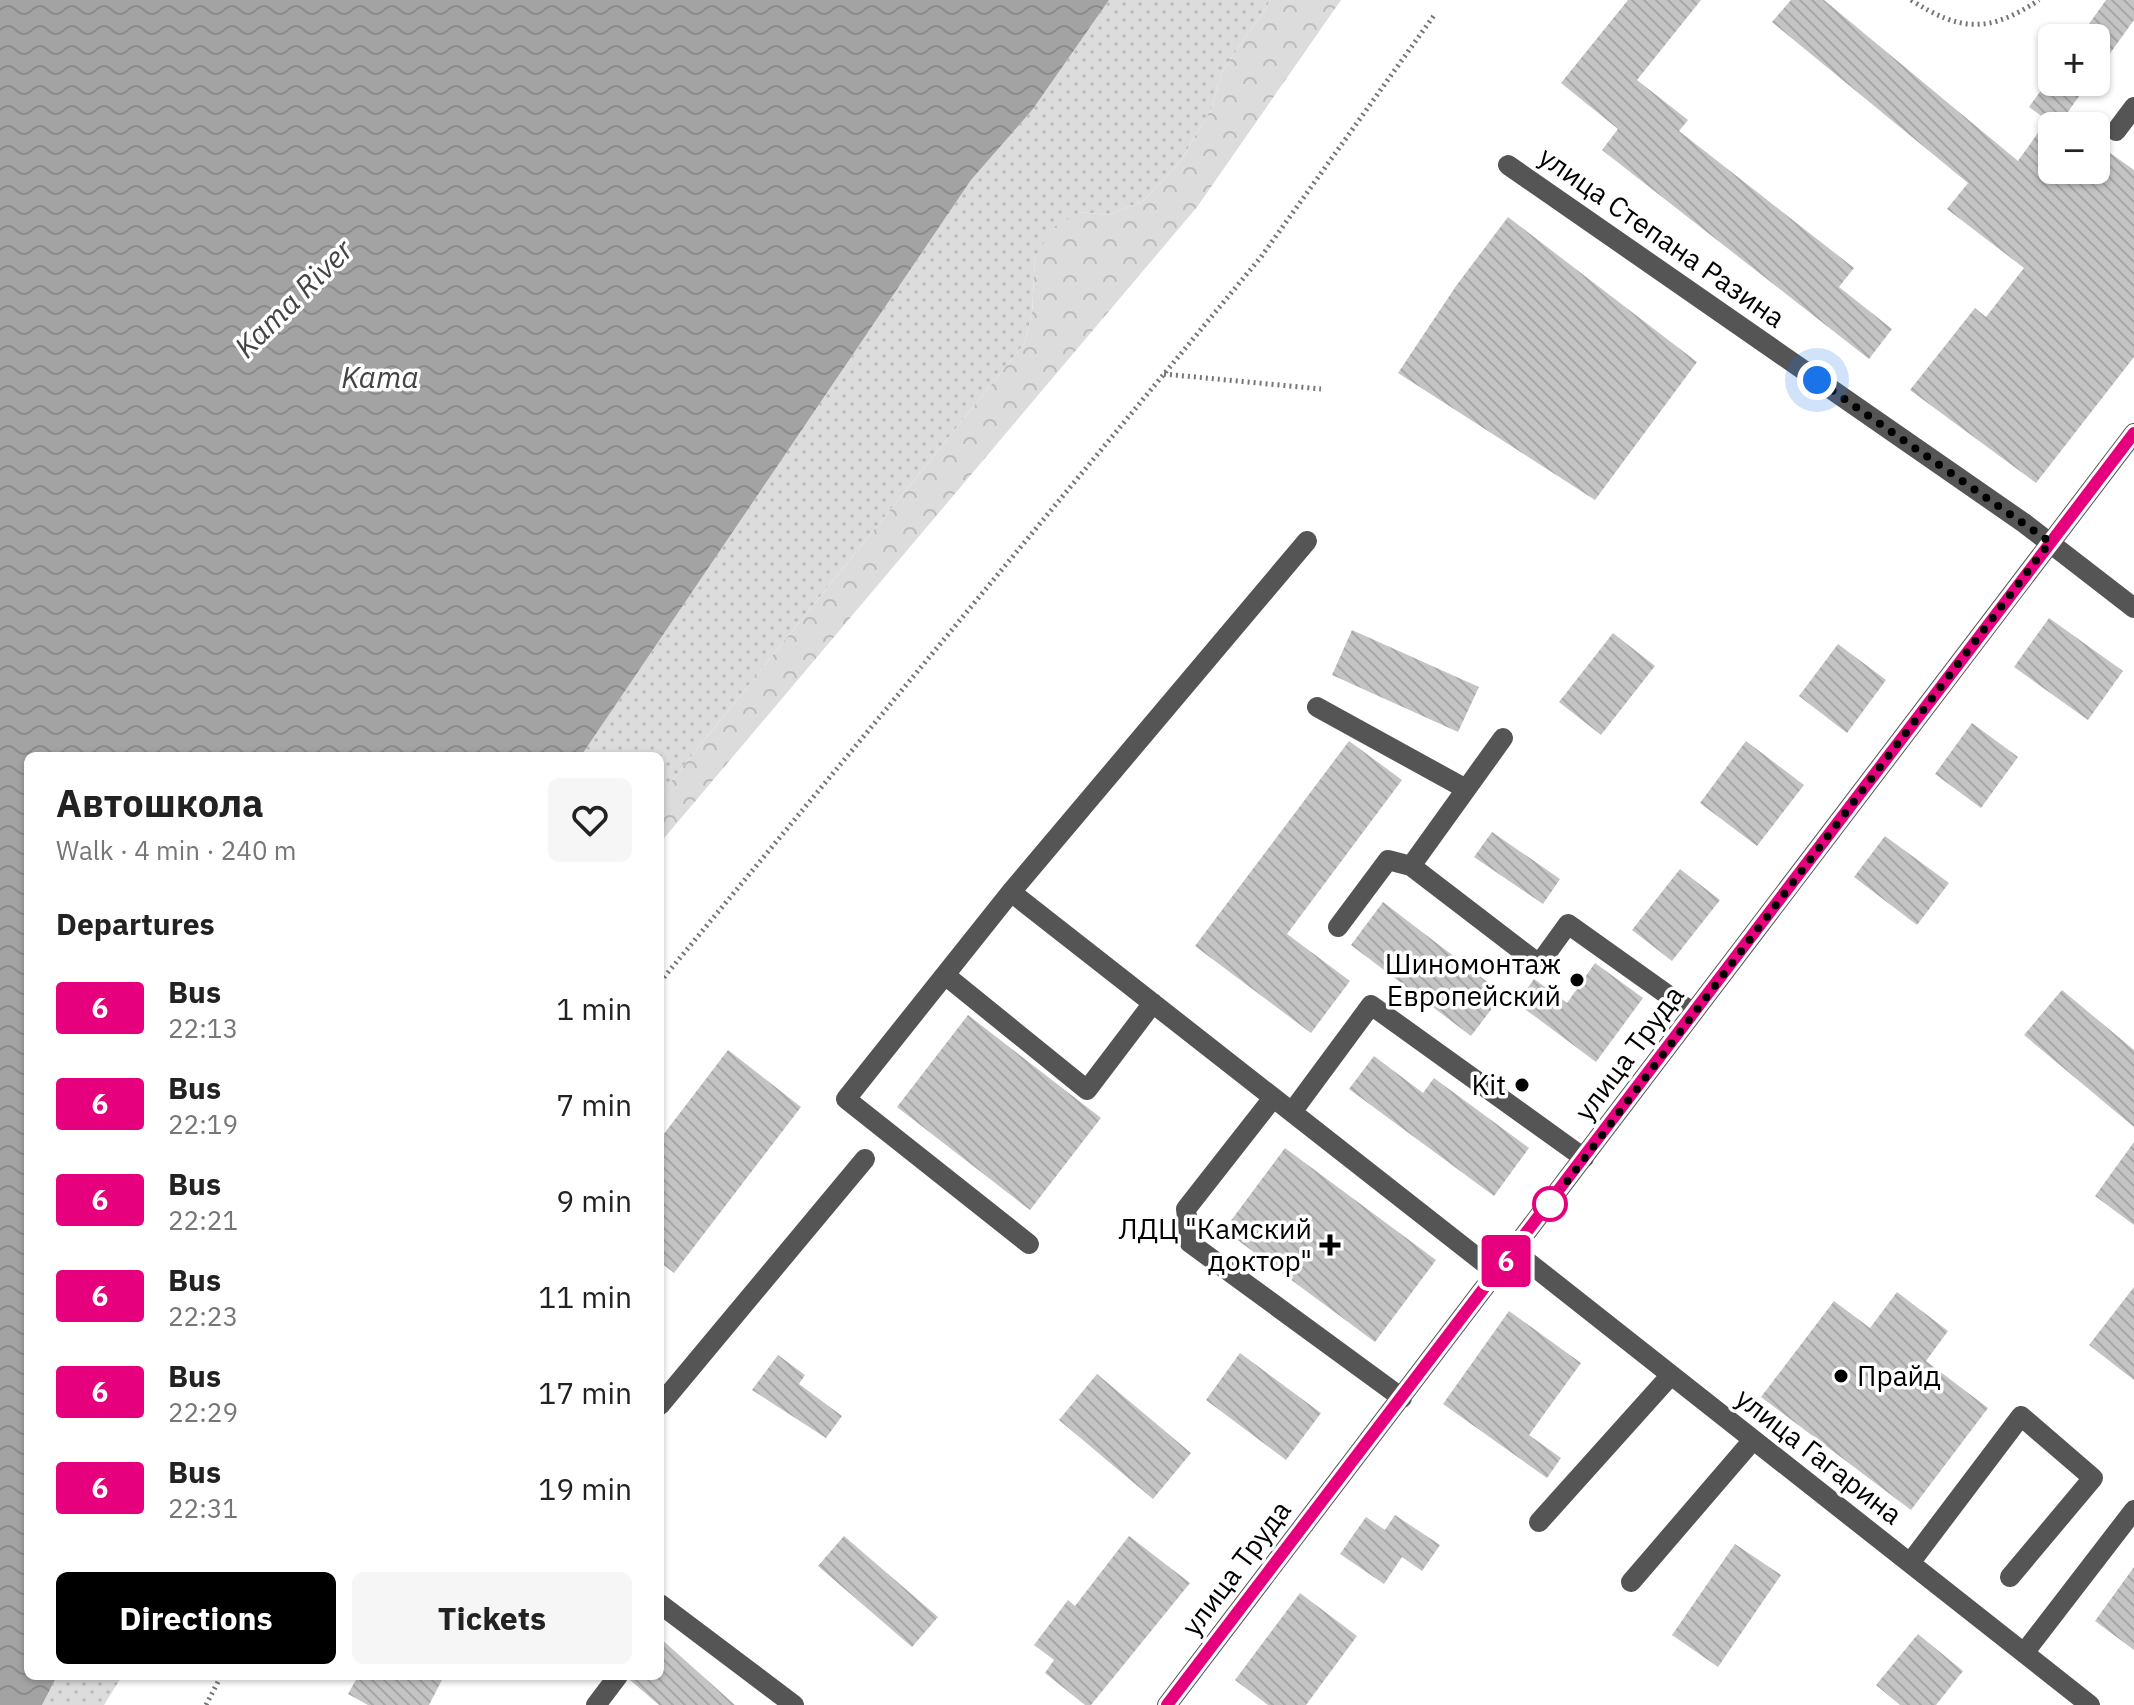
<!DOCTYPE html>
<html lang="en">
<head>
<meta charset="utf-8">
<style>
  body { margin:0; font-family:"IBM Plex Sans",sans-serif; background:#f6f6f6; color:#222; height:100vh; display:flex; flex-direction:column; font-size:30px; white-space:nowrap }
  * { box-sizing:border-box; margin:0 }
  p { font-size:26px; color:#767676 }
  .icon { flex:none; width:44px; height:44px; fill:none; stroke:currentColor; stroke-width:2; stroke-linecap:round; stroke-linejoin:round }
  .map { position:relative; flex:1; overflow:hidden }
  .panel { position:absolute; left:24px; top:752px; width:640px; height:928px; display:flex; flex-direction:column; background:#fff; border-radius:12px; box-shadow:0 2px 6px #0004 }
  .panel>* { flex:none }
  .badge { padding:0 16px; border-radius:6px; font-size:28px; line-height:52px }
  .fabs { position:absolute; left:2038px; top:24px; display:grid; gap:16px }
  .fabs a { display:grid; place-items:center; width:72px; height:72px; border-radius:12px; background:#fff; box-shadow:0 2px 6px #0004; font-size:40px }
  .you { position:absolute; width:40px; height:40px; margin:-20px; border:6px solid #fff; border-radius:50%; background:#1a73e8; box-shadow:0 0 0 12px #1a73e833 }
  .map>.badge { position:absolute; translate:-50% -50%; box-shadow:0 0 0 4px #fff }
  h2 { padding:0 32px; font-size:30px; line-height:72px }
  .round { display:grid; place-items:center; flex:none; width:84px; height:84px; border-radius:12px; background:#f6f6f6 }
  .headline { display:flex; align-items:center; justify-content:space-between; height:136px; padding:0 32px }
  h1 { font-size:38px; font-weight:700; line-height:60px }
  .primary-button { display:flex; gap:16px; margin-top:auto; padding:16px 32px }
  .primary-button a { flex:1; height:92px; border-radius:12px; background:#000; color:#fff; font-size:32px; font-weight:700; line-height:92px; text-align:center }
  .primary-button a+a { background:#f6f6f6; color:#222 }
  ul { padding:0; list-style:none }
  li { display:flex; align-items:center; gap:24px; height:96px; padding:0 32px }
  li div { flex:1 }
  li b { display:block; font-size:30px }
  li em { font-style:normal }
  li .badge { min-width:88px; font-weight:700; text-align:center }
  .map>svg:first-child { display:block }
  .grass { fill:url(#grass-dots) }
  .forest { fill:url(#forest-crowns) }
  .water { fill:url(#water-waves) }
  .building { fill:url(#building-back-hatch) }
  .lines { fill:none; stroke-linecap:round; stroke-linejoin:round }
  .path { stroke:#777; stroke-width:5; stroke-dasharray:2 4; stroke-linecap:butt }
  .minor { stroke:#555; stroke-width:20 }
  .line-casing { stroke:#fff; stroke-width:18 }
  .line { stroke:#e6007e; stroke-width:12 }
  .walk { stroke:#000; stroke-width:8; stroke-dasharray:0 14.4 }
  .poi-dot { fill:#000; stroke:#fff; stroke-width:3 }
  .stop-dot { fill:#fff; stroke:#e6007e; stroke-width:4 }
  .labels { text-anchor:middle; stroke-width:7; stroke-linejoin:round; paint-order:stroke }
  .street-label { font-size:28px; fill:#000; stroke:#fff }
  .poi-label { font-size:28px; fill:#000; stroke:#fff; text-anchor:end }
  .water-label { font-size:30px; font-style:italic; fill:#444; stroke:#fff }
</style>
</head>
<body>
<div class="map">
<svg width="2134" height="1705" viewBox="0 0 2134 1705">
  <defs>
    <pattern id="grass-dots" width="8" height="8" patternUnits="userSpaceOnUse" patternTransform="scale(2)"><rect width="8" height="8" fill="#dcdcdc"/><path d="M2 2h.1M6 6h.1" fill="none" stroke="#bbb" stroke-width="1.8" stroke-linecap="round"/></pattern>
    <pattern id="forest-crowns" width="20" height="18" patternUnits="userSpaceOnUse" patternTransform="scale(2)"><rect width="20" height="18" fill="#dcdcdc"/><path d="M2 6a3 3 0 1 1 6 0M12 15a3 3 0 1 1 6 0" fill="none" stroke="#bbb"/></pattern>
    <pattern id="water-waves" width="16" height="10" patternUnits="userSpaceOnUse" patternTransform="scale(2)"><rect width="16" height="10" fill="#a3a3a3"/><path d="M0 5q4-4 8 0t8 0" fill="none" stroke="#8b8b8b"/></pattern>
    <pattern id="building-back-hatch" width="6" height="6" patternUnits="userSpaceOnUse" patternTransform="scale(2)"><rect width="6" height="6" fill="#c4c4c4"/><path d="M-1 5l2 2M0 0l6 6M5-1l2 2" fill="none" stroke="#a7a7a7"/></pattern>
  </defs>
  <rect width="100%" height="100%" fill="#fff"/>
  <!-- grass -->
  <path class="grass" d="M 1109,0 L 1271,0 L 1222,72 L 1211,109 L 1180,162 L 1143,201 L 1108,215 L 1080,212 L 1035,256 L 1032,315 L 1024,344 L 660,795 L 660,756 L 581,756 L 971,180 L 1033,109 Z
    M 57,1676 L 122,1676 L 104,1705 L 42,1705 Z"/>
  <!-- forest -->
  <path class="forest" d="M 1271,0 L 1341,0 L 1197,207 L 660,843 L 660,795 L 1024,344 L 1032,315 L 1035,256 L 1054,227 L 1080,212 L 1108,215 L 1143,201 L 1180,162 L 1211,109 L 1222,72 Z"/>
  <!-- water -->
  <path class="water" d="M 0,0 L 1109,0 L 1033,109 L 971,180 L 581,756 L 28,756 L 28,1676 L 57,1676 L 42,1705 L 0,1705 Z"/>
  <!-- building -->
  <path class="building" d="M 1628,0 L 1701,0 L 1637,80 L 1688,120 L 1679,131 L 1854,268 L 1839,287 L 1892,329 L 1869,359 L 1602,150 L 1618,129 L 1561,83 Z
    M 1791,0 L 1824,0 L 2018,161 L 2047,120 L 2029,107 L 2052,75 L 2052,82 L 2089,82 L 2063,119 L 2073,126 L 2052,126 L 2052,170 L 2096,170 L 2096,143 L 2134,170 L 2134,357 L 2036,483 L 1910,390 L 1975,308 L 1986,317 L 2024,268 L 1947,209 L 1968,183 L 1772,22 Z
    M 2106,0 L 2134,0 L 2134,20 L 2096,73 L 2096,38 L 2079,38 Z
    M 1508,217 L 1697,362 L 1595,500 L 1398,373 L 1456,286 Z
    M 2049,618 L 2123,671 L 2088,720 L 2014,667 Z
    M 1352,630 L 1479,687 L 1458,732 L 1332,675 Z
    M 1613,633 L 1655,666 L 1601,735 L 1559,702 Z
    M 1838,644 L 1886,680 L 1847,733 L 1799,696 Z
    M 1972,723 L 2018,757 L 1981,808 L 1935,774 Z
    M 1349,741 L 1402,780 L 1287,934 L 1350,981 L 1311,1033 L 1195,946 Z
    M 1746,741 L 1804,785 L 1757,846 L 1700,803 Z
    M 1492,832 L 1560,879 L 1543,904 L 1474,857 Z
    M 1885,836 L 1949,883 L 1917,925 L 1854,877 Z
    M 1680,869 L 1720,900 L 1672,961 L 1632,930 Z
    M 1383,902 L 1503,994 L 1471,1036 L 1351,945 Z
    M 1595,963 L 1643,998 L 1596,1062 L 1517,1003 L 1534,979 L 1567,1003 Z
    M 2062,990 L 2134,1050 L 2134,1127 L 2024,1035 Z
    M 968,1015 L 1101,1118 L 1030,1210 L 897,1107 Z
    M 728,1050 L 801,1107 L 674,1273 L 660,1262 L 660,1139 Z
    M 1374,1056 L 1423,1093 L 1434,1078 L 1529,1148 L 1494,1196 L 1349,1089 Z
    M 2134,1142 L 2134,1225 L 2095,1196 Z
    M 1285,1148 L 1436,1260 L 1375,1342 L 1224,1230 Z
    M 2134,1287 L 2134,1380 L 2089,1345 Z
    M 1897,1292 L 1948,1331 L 1926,1361 L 1988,1408 L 1911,1510 L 1761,1397 L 1834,1301 L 1870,1328 Z
    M 1509,1311 L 1581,1363 L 1529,1435 L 1561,1458 L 1547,1478 L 1443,1404 Z
    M 1240,1353 L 1321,1413 L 1286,1460 L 1206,1400 Z
    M 778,1355 L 805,1375 L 799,1384 L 842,1416 L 826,1438 L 752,1390 Z
    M 1097,1374 L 1191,1453 L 1153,1499 L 1059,1420 Z
    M 1395,1515 L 1440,1545 L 1422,1571 L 1402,1557 L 1384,1584 L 1340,1554 L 1366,1517 L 1385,1530 Z
    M 844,1536 L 938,1617 L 912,1647 L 818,1566 Z
    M 1129,1536 L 1190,1583 L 1091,1705 L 1085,1705 L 1045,1673 L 1054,1660 L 1034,1645 L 1068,1600 L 1075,1606 Z
    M 1735,1544 L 1781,1575 L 1718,1667 L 1672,1635 Z
    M 2134,1567 L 2134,1650 L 2095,1621 Z
    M 1300,1593 L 1357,1636 L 1306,1705 L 1268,1705 L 1235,1680 Z
    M 1918,1634 L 1963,1671 L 1936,1705 L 1900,1705 L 1876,1685 Z
    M 660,1638 L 735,1705 L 659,1705 L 630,1680 L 631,1676 L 660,1676 Z
    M 358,1676 L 444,1676 L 429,1705 L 368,1705 L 348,1694 Z"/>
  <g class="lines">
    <!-- path -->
    <path class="path" d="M 1911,0 C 1961,32 1989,33 2039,0
      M 1164,374 L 1321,389
      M 660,982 L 1261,257 L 1435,14
      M 206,1705 L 221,1676"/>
    <!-- minor -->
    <path class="minor" d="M 2116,131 L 2134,107
      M 1508,165 L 2024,523 L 2134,608
      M 1317,707 L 1466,789
      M 1503,738 L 1411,866 L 1539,964 L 1568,924 L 1693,1013
      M 1011,892 L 1307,541
      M 1338,927 L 1388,860 L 1411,866
      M 945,975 L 1087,1090 L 1153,1003
      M 1273,1098 L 1186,1209 L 1190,1243 L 1402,1398
      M 1292,1112 L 1371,1005 L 1584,1158
      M 1029,1244 L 846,1099 L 1011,892 L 1497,1273
      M 1514,1251 L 2090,1705
      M 660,1405 L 865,1159
      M 1539,1522 L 1671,1375
      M 1910,1563 L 2021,1416 L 2093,1478 L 2010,1577
      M 1631,1582 L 1753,1440
      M 660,1604 L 794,1705
      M 2024,1653 L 2134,1510
      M 596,1705 L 618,1676
      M 1167,1705 L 2134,433"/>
  </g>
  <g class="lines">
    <defs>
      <path id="line" d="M 1167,1705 L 2134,433"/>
    </defs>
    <!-- line casing -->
    <use href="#line" class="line-casing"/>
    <!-- line -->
    <use href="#line" class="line"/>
    <!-- walk -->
    <path class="walk" d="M 1550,1204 L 2050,542 L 1817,380"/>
  </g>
  <!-- markers -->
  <g class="poi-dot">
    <circle cx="1577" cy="980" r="8"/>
    <circle cx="1522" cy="1085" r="8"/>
    <path d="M1326 1233h8v8h8v8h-8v8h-8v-8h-8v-8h8z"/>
    <circle cx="1841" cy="1376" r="8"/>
  </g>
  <circle class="stop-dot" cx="1550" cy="1204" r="16"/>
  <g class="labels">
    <!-- street labels -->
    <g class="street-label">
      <text transform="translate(1662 237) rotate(35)" y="10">улица Степана Разина</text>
      <text transform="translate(1629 1053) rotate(-53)" y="10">улица Труда</text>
      <text transform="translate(1819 1456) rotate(38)" y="10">улица Гагарина</text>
      <text transform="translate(1236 1568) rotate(-53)" y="10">улица Труда</text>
    </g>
    <!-- poi labels -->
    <g class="poi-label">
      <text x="1561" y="974">Шиномонтаж<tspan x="1561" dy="32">Европейский</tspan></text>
      <text x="1506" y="1095">Kit</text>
      <text x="1312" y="1239">ЛДЦ "Камский<tspan x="1312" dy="32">доктор"</tspan></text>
      <text x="1857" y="1386" text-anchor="start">Прайд</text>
    </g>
    <!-- water labels -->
    <g class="water-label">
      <text transform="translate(294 299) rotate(-45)" y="10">Kama River</text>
      <text x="380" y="388">Kama</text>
    </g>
  </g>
</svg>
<div class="fabs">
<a>+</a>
<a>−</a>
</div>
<div class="you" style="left:1817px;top:380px"></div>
<b class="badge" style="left:1506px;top:1261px;background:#e6007e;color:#fff">6</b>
<section class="panel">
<div class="headline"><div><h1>Автошкола</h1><p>Walk · 4 min · 240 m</p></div><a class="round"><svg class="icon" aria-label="heart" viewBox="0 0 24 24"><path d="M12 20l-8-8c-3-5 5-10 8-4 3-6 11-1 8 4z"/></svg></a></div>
<h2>Departures</h2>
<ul>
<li><span class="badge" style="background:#e6007e;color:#fff">6</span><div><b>Bus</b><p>22:13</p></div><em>1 min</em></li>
<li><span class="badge" style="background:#e6007e;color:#fff">6</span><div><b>Bus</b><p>22:19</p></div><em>7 min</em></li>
<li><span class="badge" style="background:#e6007e;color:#fff">6</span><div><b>Bus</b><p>22:21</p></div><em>9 min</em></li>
<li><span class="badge" style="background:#e6007e;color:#fff">6</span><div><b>Bus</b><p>22:23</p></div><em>11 min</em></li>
<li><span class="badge" style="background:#e6007e;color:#fff">6</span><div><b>Bus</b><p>22:29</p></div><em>17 min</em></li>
<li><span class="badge" style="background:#e6007e;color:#fff">6</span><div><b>Bus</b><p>22:31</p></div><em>19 min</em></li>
</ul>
<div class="primary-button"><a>Directions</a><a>Tickets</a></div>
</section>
</div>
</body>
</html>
